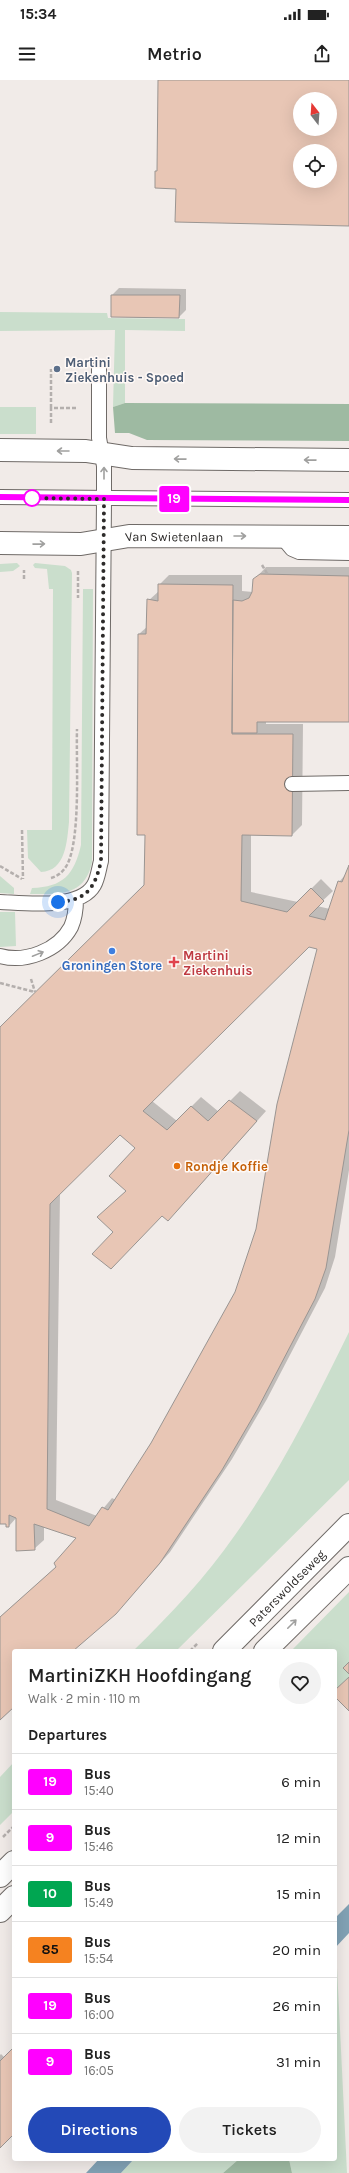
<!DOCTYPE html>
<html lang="en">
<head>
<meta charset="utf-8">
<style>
  body { margin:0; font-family:Karla,sans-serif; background:#f2f2f2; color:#222; height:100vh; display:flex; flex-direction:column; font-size:15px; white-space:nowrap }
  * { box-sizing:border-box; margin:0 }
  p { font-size:13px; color:#767676 }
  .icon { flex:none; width:22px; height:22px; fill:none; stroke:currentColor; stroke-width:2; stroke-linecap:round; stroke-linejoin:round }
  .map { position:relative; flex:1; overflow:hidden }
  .side { position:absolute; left:12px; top:1569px; width:325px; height:512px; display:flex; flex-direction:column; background:#fff; border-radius:4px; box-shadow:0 4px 16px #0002 }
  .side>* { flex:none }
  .badge { padding:0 8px; border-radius:3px; font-size:14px; line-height:26px }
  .needle { width:26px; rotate:343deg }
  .tools { position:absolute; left:293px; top:12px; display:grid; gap:8px }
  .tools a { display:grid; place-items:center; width:44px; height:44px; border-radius:50%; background:#fff; box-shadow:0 4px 16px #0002; font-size:20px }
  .you { position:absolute; width:20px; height:20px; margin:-10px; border:3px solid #fff; border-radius:50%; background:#1a73e8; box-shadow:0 0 0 6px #1a73e833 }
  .map>.badge { position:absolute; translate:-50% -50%; box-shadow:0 0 0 2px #fff }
  h2 { padding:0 16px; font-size:15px; line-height:36px }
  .round { display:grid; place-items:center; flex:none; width:42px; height:42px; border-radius:21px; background:#f2f2f2 }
  .head { display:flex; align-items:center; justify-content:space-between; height:68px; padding:0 16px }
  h1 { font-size:19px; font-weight:600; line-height:30px }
  .action { display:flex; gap:8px; margin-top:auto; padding:8px 16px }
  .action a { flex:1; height:46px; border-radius:24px; background:#2349b7; color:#fff; font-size:16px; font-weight:600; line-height:46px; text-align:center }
  .action a+a { background:#f2f2f2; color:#222 }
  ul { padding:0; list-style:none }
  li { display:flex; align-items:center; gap:12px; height:56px; padding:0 16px; border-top:1px solid #e0e0e0 }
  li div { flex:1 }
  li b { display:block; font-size:15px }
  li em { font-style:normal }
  li .badge { min-width:44px; font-weight:700; text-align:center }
  .status { display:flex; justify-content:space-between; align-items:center; height:28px; padding:0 20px; background:#fff; direction:ltr }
  .status svg { height:11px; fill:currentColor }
  header { display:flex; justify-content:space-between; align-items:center; height:52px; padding:0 16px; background:#fff; font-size:18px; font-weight:600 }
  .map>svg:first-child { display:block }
  .green { fill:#cadecc }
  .forest { fill:#9ebaa2 }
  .water { fill:#82a2b5 }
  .shadow { fill:#0003; fill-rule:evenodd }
  .building { fill:#e8c6b5; stroke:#9a9592; fill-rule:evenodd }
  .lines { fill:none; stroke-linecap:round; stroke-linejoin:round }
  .lane-casing { stroke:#6f6a67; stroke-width:16 }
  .street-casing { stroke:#6f6a67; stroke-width:24 }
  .secondary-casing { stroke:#6f6a67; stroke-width:24 }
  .path { stroke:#b4afad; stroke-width:2.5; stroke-dasharray:4 2; stroke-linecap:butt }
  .lane { stroke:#fff; stroke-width:14 }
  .street { stroke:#fff; stroke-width:22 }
  .secondary { stroke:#fff; stroke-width:22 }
  .oneway { stroke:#a0a09f }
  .line-casing { stroke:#fff; stroke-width:9 }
  .line { stroke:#f0f; stroke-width:6 }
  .walk { stroke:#2d2b2a; stroke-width:4; stroke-dasharray:0 7.2 }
  .service-dot { fill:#5c6f8a; stroke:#fff9f6; stroke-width:1.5 }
  .stop-dot { fill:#fff; stroke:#f0f; stroke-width:2 }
  .shop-dot { fill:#3f7fe0; stroke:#fff9f6; stroke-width:1.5 }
  .health-dot { fill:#e0444e; stroke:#fff9f6; stroke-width:1.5 }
  .food-dot { fill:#e8710a; stroke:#fff9f6; stroke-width:1.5 }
  .labels { text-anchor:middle; stroke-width:3; stroke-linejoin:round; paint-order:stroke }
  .service-label { font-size:13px; font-weight:bold; fill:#4e5e75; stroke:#fff9f6; text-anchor:start }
  .street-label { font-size:13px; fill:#2d2b2a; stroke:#fff9f6 }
  .health-label { font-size:13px; font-weight:bold; fill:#be3a42; stroke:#fff9f6; text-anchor:start }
  .shop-label { font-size:13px; font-weight:bold; fill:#366cbe; stroke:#fff9f6 }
  .food-label { font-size:13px; font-weight:bold; fill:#c56008; stroke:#fff9f6; text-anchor:start }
</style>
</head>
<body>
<div class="status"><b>15:34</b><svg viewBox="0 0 49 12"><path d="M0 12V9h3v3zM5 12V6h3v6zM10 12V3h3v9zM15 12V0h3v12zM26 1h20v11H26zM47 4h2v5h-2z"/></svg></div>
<header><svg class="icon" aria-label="menu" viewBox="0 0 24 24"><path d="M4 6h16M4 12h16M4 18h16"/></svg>Metrio<svg class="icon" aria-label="share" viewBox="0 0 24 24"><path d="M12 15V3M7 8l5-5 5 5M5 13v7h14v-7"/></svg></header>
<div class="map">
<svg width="349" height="2093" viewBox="0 0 349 2093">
  <rect width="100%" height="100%" fill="#f1ebe8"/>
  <!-- green -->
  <path class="green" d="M 0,232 L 107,233 L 108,238 L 185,239 L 185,251 L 125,250 L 125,323 L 113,327 L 115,250 L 0,251 Z
    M 0,327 L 36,327 L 36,354 L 0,354 Z
    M 17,483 L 20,486 L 13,491 L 0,492 L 0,484 Z
    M 35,483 L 65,486 L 71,490 L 72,493 L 69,742 C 67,761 66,791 41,792 L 28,778 L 27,750 L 52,750 L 53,509 L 49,509 L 47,489 L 35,488 L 33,485 Z
    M 83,509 L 93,509 L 92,782 C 85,817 58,814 30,814 L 32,808 C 63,807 74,795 81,765 Z
    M 0,796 L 14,808 L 14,814 L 0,813 Z
    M 0,832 L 15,832 L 16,866 L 0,867 Z
    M 349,1252 L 349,1400 L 176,1571 L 133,1571 C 170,1535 206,1497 235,1455 C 280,1392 315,1321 349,1252 Z
    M 349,1512 L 349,1597 L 335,1611 L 335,1571 L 291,1571 Z
    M 14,1682 L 14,1731 L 0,1745 L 0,1697 Z
    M 336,1867 L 347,2093 L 292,2093 L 289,2079 L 335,2079 Z
    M 134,2079 L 239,2079 L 223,2093 L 121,2093 Z"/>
  <!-- forest -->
  <path class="forest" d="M 125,323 L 349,324 L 349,361 L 147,360 L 129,353 L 115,353 L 113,327 Z
    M 239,2079 L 289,2079 L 292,2093 L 223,2093 Z"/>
  <!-- water -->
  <path class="water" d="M 349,1824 L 349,1853 L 335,1868 L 335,1838 Z
    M 99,2079 L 134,2079 L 121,2093 L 86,2093 Z"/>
  <!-- shadow -->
  <path class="shadow" d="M 119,208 L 186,209 L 186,230 L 179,237 L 112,215 Z
    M 266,487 L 349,487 L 349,641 L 266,641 L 266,644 L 303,644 L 302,745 L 292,755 L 251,754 L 251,812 L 298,822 L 321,799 L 333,811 L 317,826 L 330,829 L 339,802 L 346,794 L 349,788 L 349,1090 L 335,1177 L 325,1208 L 267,1319 L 232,1379 L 170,1472 L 126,1522 L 72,1571 L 14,1571 L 14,1626 L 0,1640 L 0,1537 L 57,1486 L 78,1457 L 44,1446 L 44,1460 L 34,1469 L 17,1437 L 9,1446 L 7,1443 L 0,1443 L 0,948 L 145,805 L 146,754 L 138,754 L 139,554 L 148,546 L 148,521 L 159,511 L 159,505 L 169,495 L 242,495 L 242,511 L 253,512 L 253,501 ZM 308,866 L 318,868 L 257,1149 L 236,1212 L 152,1364 L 116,1420 L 112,1418 L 97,1436 L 56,1420 L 60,1113 L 119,1054 L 136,1068 L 127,1110 L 108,1128 L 115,1152 L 178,1130 L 266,1031 L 240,1011 L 219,1032 L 201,1017 L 177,1041 L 152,1021 Z
    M 14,1969 L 14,2053 L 0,2067 L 0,1975 L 1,1974 L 5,1978 Z"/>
  <!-- building -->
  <path class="building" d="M 158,0 L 349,0 L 349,146 L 175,142 L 176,109 L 155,108 L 155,91 L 157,91 ZM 300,19 L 330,19 L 330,49 L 300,49 ZM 300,71 L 330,71 L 330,101 L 300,101 Z
    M 111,215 L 180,215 L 179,238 L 111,237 Z
    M 260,494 L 349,496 L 349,642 L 257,642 L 257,653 L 232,653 L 233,520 L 242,521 L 249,518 L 252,512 L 253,499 Z
    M 158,504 L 233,505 L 232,654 L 293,654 L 292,756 L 242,755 L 241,821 L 287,832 L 311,808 L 324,821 L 309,836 L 325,840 L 338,801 L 342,802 L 349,785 L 349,1050 L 326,1188 L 315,1219 L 257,1330 L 222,1390 L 160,1483 L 116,1534 L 73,1571 L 14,1571 L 14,1627 L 0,1640 L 0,1537 L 56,1487 L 54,1483 L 76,1458 L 34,1444 L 35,1470 L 16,1471 L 16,1438 L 9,1435 L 9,1447 L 6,1447 L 6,1444 L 0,1444 L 0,947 L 144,805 L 145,755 L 137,755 L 138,554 L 146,554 L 147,519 L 158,521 ZM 309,867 L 317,869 L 277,1024 L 256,1149 L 235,1212 L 151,1363 L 108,1430 L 102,1427 L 89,1446 L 47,1429 L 50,1124 L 120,1055 L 135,1068 L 109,1096 L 126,1111 L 97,1137 L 113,1152 L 92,1174 L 111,1189 L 162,1136 L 168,1141 L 257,1041 L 229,1020 L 208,1041 L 191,1026 L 167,1050 L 143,1031 Z
    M 349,1582 L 349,1594 L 343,1588 Z
    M 349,1597 L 349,1631 L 335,1617 L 335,1610 Z
    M 14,1967 L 14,2054 L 0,2068 L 0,1981 Z"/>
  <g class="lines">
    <defs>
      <path id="lane" d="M 0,417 L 349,420
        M 282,457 L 292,469 L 299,472 L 349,473
        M 292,704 L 349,703
        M 0,822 C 25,823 80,830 94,805 C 98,798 99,788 101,781 L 104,419 L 104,386 L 99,358 L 99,288
        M 0,876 C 25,883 58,871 71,847 C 75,838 76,828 76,819"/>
      <g id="street">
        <path d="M 0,370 L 86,371 L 132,378 L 349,380"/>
        <path id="s1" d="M 0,463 L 81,464 L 129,456 L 349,457"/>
      </g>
      <g id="secondary">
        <path id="s2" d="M 224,1571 L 349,1445"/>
        <path d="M 265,1571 L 349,1488"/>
        <path d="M 0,1796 L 14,1782"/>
        <path d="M 0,1831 L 14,1817"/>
      </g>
    </defs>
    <!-- lane casing -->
    <use href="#lane" class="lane-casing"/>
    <!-- street casing -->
    <use href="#street" class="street-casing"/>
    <!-- secondary casing -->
    <use href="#secondary" class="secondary-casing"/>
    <!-- path -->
    <path class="path" d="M 51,328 L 51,289
      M 51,343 L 51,328 L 77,328
      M 262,485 L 268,495
      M 78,491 L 78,518
      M 24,499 L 24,490
      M 22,750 L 23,799
      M 0,786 L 22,799
      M 51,798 C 58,796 63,792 67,785 C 81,758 76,682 77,649
      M 31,899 L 35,912
      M 0,903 L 35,912
      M 190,1571 L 198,1563
      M 3,1757 L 14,1746"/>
    <!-- lane -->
    <use href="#lane" class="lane"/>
    <!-- street -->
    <use href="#street" class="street"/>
    <!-- secondary -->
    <use href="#secondary" class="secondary"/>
  </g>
  <!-- one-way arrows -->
  <defs><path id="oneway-shaft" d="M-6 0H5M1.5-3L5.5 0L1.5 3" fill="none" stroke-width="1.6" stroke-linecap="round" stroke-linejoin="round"/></defs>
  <g class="oneway">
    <use href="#oneway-shaft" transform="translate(63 371) rotate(-180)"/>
    <use href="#oneway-shaft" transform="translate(180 379) rotate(-179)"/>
    <use href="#oneway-shaft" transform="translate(310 380) rotate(-179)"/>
    <use href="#oneway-shaft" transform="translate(104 393) rotate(-90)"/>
    <use href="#oneway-shaft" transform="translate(240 456)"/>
    <use href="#oneway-shaft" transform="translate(39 464) rotate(-1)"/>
    <use href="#oneway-shaft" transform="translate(38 874) rotate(-22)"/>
    <use href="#oneway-shaft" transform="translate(292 1544) rotate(-45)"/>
  </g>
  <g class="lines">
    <defs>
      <path id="line" d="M 0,417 L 349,420"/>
    </defs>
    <!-- line casing -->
    <use href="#line" class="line-casing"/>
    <!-- line -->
    <use href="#line" class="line"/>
    <!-- walk -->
    <path class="walk" d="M 32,418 L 104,419 L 101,781 C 95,808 87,820 58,822"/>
  </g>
  <!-- markers -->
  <circle class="service-dot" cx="57" cy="289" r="4"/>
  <circle class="stop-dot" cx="32" cy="418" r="8"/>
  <circle class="shop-dot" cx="112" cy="871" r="4"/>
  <path class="health-dot" d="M172 876h4v4h4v4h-4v4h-4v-4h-4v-4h4z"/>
  <circle class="food-dot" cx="177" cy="1086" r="4"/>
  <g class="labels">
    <!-- service labels -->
    <g class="service-label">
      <text x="65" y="287">Martini<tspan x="65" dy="15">Ziekenhuis - Spoed</tspan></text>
    </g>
    <!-- street labels -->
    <g class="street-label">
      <text dy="5" stroke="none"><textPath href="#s1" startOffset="175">Van Swietenlaan</textPath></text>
      <text dy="5" stroke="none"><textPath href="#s2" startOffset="89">Paterswoldseweg</textPath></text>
    </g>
    <!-- health labels -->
    <g class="health-label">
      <text x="183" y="880">Martini<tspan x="183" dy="15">Ziekenhuis</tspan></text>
    </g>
    <!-- shop labels -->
    <g class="shop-label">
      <text x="112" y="890">Groningen Store</text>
    </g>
    <!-- food labels -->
    <g class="food-label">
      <text x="185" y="1091">Rondje Koffie</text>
    </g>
  </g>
</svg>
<div class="tools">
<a><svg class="needle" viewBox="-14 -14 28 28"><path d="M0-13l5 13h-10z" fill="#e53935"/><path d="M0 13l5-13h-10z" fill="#767676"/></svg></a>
<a><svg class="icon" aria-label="locate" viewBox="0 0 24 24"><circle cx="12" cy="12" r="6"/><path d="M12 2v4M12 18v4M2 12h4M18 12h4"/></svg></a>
</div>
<div class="you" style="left:58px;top:822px"></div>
<b class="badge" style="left:174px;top:419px;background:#f0f;color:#fff">19</b>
<section class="side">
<div class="head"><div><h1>MartiniZKH Hoofdingang</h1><p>Walk · 2 min · 110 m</p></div><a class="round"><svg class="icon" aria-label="heart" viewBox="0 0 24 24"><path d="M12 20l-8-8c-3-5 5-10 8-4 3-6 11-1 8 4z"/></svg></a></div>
<h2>Departures</h2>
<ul>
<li><span class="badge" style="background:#f0f;color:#fff">19</span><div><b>Bus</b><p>15:40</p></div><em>6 min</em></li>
<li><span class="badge" style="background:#f0f;color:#fff">9</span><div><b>Bus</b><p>15:46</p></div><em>12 min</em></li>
<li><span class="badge" style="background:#00a651;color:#fff">10</span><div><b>Bus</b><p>15:49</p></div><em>15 min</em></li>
<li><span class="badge" style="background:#f58220;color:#111">85</span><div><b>Bus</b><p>15:54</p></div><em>20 min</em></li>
<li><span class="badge" style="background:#f0f;color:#fff">19</span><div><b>Bus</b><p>16:00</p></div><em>26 min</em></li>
<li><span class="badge" style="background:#f0f;color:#fff">9</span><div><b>Bus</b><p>16:05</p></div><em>31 min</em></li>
</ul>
<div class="action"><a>Directions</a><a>Tickets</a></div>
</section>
</div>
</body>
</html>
